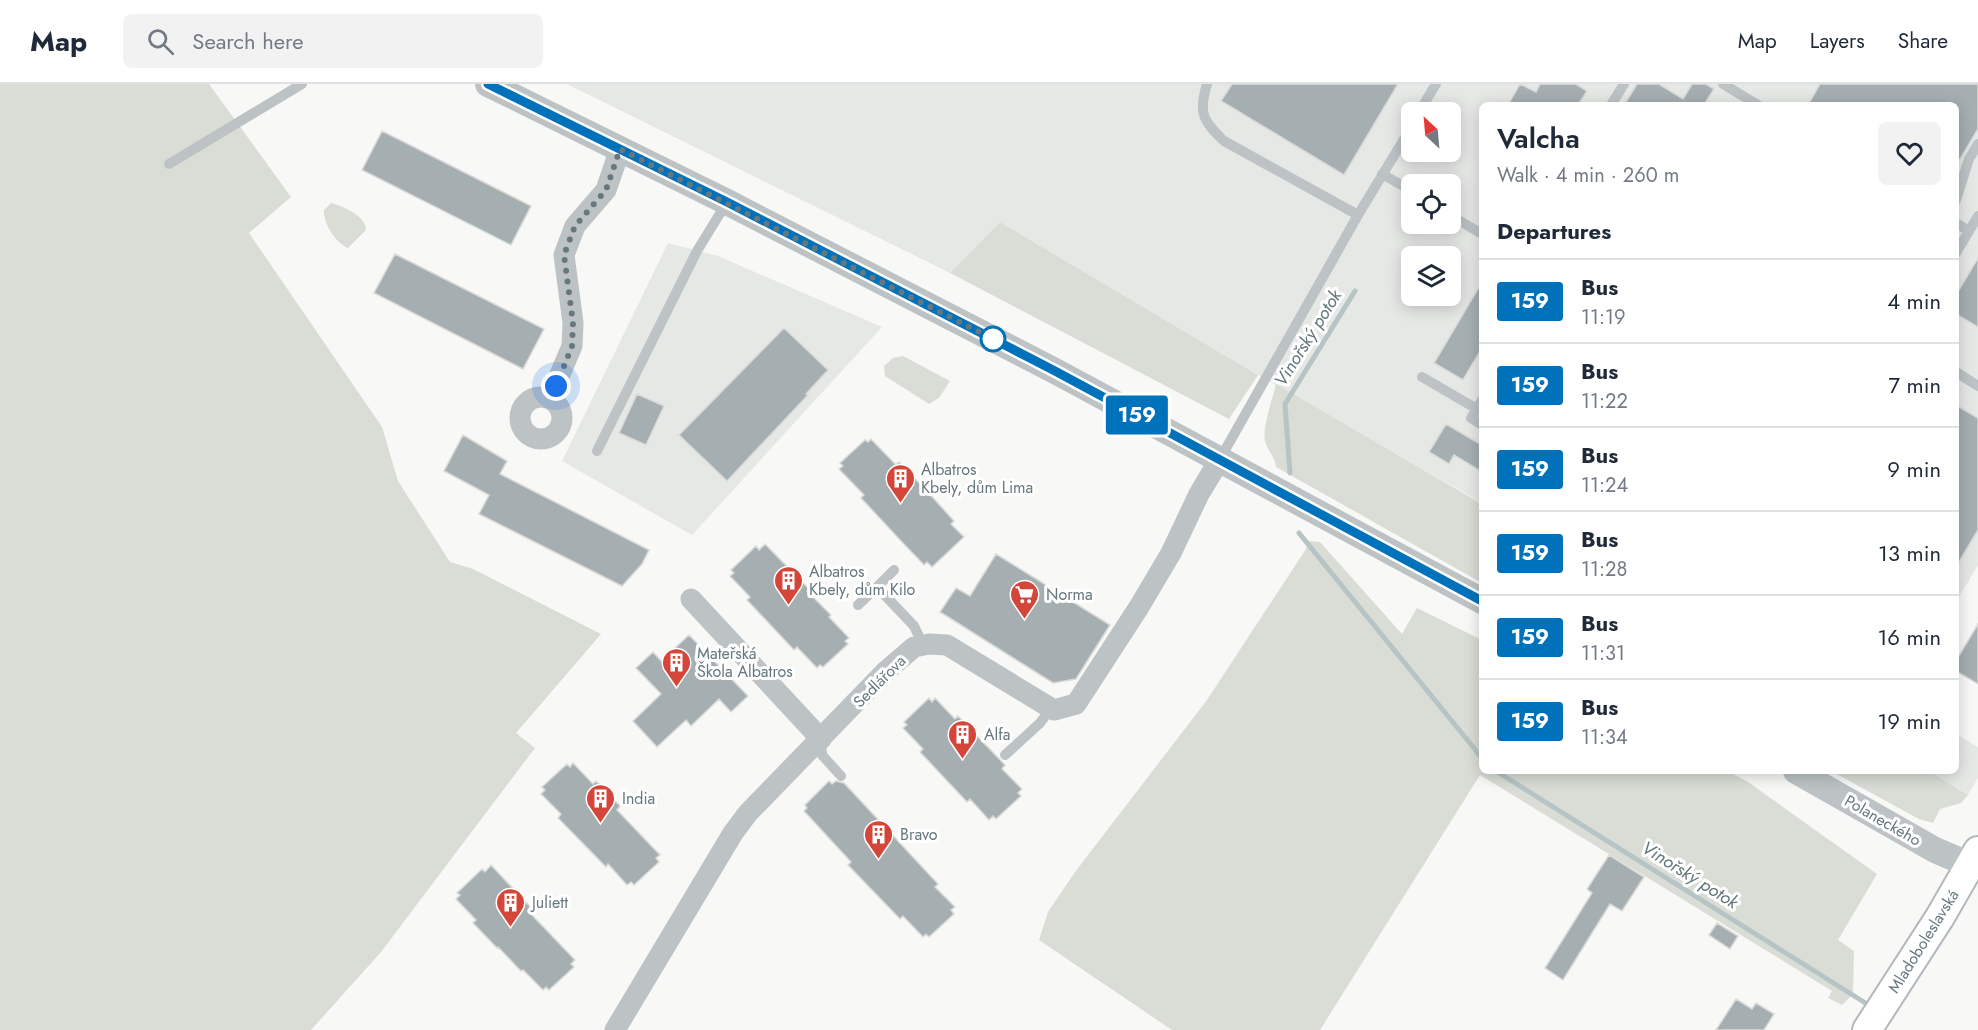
<!DOCTYPE html>
<html lang="en">
<head>
<meta charset="utf-8">
<style>
  body { margin:0; font-family:Jost,sans-serif; background:#f2f2f3; color:#1f2937; height:100vh; display:flex; flex-direction:column; font-size:22px; white-space:nowrap }
  * { box-sizing:border-box; margin:0 }
  p { font-size:20px; color:#747a83 }
  .icon { flex:none; width:33px; height:33px; fill:none; stroke:currentColor; stroke-width:2; stroke-linecap:round; stroke-linejoin:round }
  .map { position:relative; flex:1; overflow:hidden }
  .details { position:absolute; left:1479px; top:18px; width:480px; height:672px; display:flex; flex-direction:column; background:#fff; border-radius:9px; box-shadow:0 3px 15px #0003 }
  .details>* { flex:none }
  .badge { padding:0 12px; border-radius:4px; font-size:21px; line-height:39px }
  .needle { width:39px; rotate:334deg }
  .tools { position:absolute; left:1401px; top:18px; display:grid; gap:12px }
  .tools a { display:grid; place-items:center; width:60px; height:60px; border-radius:9px; background:#fff; box-shadow:0 3px 15px #0003; font-size:30px }
  .you { position:absolute; width:30px; height:30px; margin:-15px; border:4px solid #fff; border-radius:50%; background:#1a73e8; box-shadow:0 0 0 9px #1a73e833 }
  .map>.badge { position:absolute; translate:-50% -50%; box-shadow:0 0 0 3px #fff }
  h2 { padding:0 18px; font-size:22px; line-height:54px }
  .round { display:grid; place-items:center; flex:none; width:63px; height:63px; border-radius:9px; background:#f2f2f3 }
  .summary { display:flex; align-items:center; justify-content:space-between; height:102px; padding:0 18px }
  h1 { font-size:28px; font-weight:600; line-height:45px }
  ul { padding:0; list-style:none }
  li { display:flex; align-items:center; gap:18px; height:84px; padding:0 18px; border-top:2px solid #e0e1e3 }
  li div { flex:1 }
  li b { display:block; font-size:22px }
  li em { font-style:normal }
  li .badge { min-width:66px; font-weight:700; text-align:center }
  header { display:flex; align-items:center; gap:36px; box-sizing:border-box; height:84px; padding:0 30px; background:#fff; border-bottom:2px solid #e0e1e3 }
  header strong { font-size:28px }
  nav { display:flex; gap:33px; margin-inline-start:auto; font-size:21px }
  .search { width:420px; height:54px; background:#f2f2f3; display:flex; align-items:center; gap:15px; box-sizing:border-box; padding:0 21px; border-radius:9px; color:#747a83; font-size:22px }
  .map>svg:first-child { display:block }
  .built { fill:#e6e8e6; fill-rule:evenodd }
  .green { fill:#d9ddd5 }
  .lines { fill:none; stroke-linecap:round; stroke-linejoin:round }
  .stream { stroke:#b7c4c6; stroke-width:5 }
  .building { fill:#a5afb2; stroke:#dadad8; stroke-width:1.5 }
  .secondary-casing { stroke:#b2b9bc; stroke-width:32 }
  .service { stroke:#bdc3c5; stroke-width:10 }
  .minor { stroke:#bdc3c5; stroke-width:21 }
  .tertiary { stroke:#bdc3c5; stroke-width:26 }
  .secondary { stroke:#fff; stroke-width:28 }
  .line-casing { stroke:#fff; stroke-width:14 }
  .line { stroke:#0072bc; stroke-width:9 }
  .walk { stroke:#66787e; stroke-width:6; stroke-dasharray:0 10.8 }
  .stop-dot { fill:#fff; stroke:#0072bc; stroke-width:3 }
  .labels { text-anchor:middle; stroke-width:6; stroke-linejoin:round; paint-order:stroke }
  .poi-label { font-size:16px; fill:#66787e; stroke:#fff; text-anchor:start }
  .street-label { font-size:16px; fill:#66787e; stroke:#fff }
  .water-label { font-size:18px; font-style:italic; fill:#607678; stroke:#fff }
</style>
</head>
<body>
<header>
<strong>Map</strong>
<div class="search"><svg class="icon" aria-label="search" viewBox="0 0 24 24"><circle cx="10" cy="10" r="6"/><path d="M15 15l6 6"/></svg>Search here</div>
<nav><a>Map</a><a>Layers</a><a>Share</a></nav>
</header>
<div class="map">
<svg width="1978" height="946" viewBox="0 0 1978 946">
  <rect width="100%" height="100%" fill="#f8f8f6"/>
  <!-- built -->
  <path class="built" d="M 567,0 L 1978,0 L 1978,481 L 1956,518 L 1956,21 L 1482,21 L 1482,419 L 1265,295 L 1000,138 L 950,189 ZM 1412,28 L 1450,28 L 1450,68 L 1412,68 ZM 1412,100 L 1450,100 L 1450,140 L 1412,140 ZM 1412,172 L 1450,172 L 1450,212 L 1412,212 Z
    M 668,159 L 718,172 L 882,243 L 692,451 L 562,377 Z
    M 1956,650 L 1978,663 L 1978,694 L 1968,711 L 1929,687 L 1956,687 Z"/>
  <!-- green -->
  <path class="green" d="M 0,0 L 209,0 L 291,113 L 249,149 L 382,343 L 398,397 L 450,478 L 473,485 L 601,550 L 516,649 L 535,664 L 381,868 L 311,946 L 0,946 Z
    M 331,119 C 343,122 366,132 366,146 L 348,164 C 336,159 323,140 324,126 Z
    M 1000,138 L 1258,291 L 1229,335 L 950,189 Z
    M 903,272 L 950,297 L 939,314 L 929,320 L 885,292 L 884,282 L 893,274 Z
    M 1276,300 L 1482,420 L 1482,499 L 1276,383 C 1275,372 1267,366 1265,357 C 1262,343 1273,314 1276,300 Z
    M 1308,457 L 1320,458 L 1402,550 L 1417,524 L 1482,556 L 1482,687 L 1728,687 L 1748,698 L 1877,790 L 1838,856 L 1854,867 L 1853,910 L 1842,921 L 1828,914 L 1832,907 L 1480,691 L 1320,946 L 1172,946 L 1039,856 L 1048,828 L 1075,788 L 1207,616 L 1306,465 Z
    M 1831,687 L 1929,687 L 1968,711 L 1961,719 L 1940,725 L 1933,739 L 1919,735 Z"/>
  <g class="lines">
    <!-- stream -->
    <path class="stream" d="M 1290,389 L 1285,320 L 1355,207
      M 1299,449 L 1482,674
      M 1496,687 L 1867,920"/>
  </g>
  <!-- building -->
  <path class="building" d="M 1232,0 L 1398,0 L 1344,91 L 1221,17 Z
    M 1520,0 L 1536,8 L 1540,0 L 1576,0 L 1587,7 L 1578,21 L 1508,21 Z
    M 1637,0 L 1659,0 L 1683,15 L 1692,0 L 1706,0 L 1714,5 L 1704,21 L 1624,21 Z
    M 1820,0 L 1978,0 L 1978,45 L 1956,82 L 1956,21 L 1808,21 Z
    M 382,47 L 531,122 L 511,161 L 362,86 Z
    M 395,170 L 544,245 L 523,285 L 374,209 Z
    M 1978,174 L 1978,243 L 1956,230 L 1956,211 Z
    M 1482,198 L 1482,264 L 1463,296 L 1434,279 Z
    M 784,244 L 828,286 L 806,310 L 808,311 L 727,397 L 679,351 Z
    M 637,310 L 664,322 L 646,361 L 619,349 Z
    M 1956,321 L 1978,334 L 1978,446 L 1956,483 Z
    M 1446,340 L 1482,361 L 1482,388 L 1454,371 L 1449,380 L 1429,368 Z
    M 463,351 L 507,377 L 500,390 L 649,466 L 642,480 L 622,502 L 479,430 L 489,411 L 444,387 Z
    M 871,355 L 896,381 L 899,378 L 926,406 L 954,437 L 951,440 L 964,453 L 932,483 L 927,478 L 924,481 L 902,458 L 861,414 L 864,411 L 839,385 L 843,382 L 840,379 L 865,356 L 868,358 Z
    M 765,460 L 809,505 L 807,507 L 831,531 L 829,533 L 849,554 L 845,557 L 848,560 L 823,583 L 820,581 L 817,584 L 797,563 L 794,566 L 747,516 L 750,513 L 730,492 L 734,489 L 731,486 L 756,462 L 759,466 Z
    M 996,470 L 1110,541 L 1076,595 L 1053,599 L 940,528 L 956,504 L 970,512 Z
    M 1978,540 L 1978,600 L 1956,587 L 1956,577 Z
    M 689,551 L 748,612 L 731,628 L 719,615 L 691,642 L 686,636 L 657,663 L 633,637 L 661,610 L 636,584 L 653,568 L 661,577 Z
    M 929,614 L 932,618 L 935,614 L 955,635 L 958,632 L 1005,681 L 1002,685 L 1022,705 L 1018,709 L 1021,712 L 996,735 L 993,732 L 989,736 L 970,715 L 967,718 L 920,668 L 923,665 L 903,644 L 907,641 L 904,638 Z
    M 573,679 L 593,700 L 596,697 L 620,722 L 617,726 L 660,771 L 656,774 L 659,778 L 634,801 L 631,798 L 627,801 L 608,780 L 606,783 L 558,734 L 561,730 L 541,710 L 545,706 L 542,703 L 567,680 L 570,683 Z
    M 829,697 L 832,700 L 836,697 L 844,699 L 938,800 L 935,803 L 955,823 L 951,826 L 954,830 L 929,853 L 926,850 L 923,853 L 903,832 L 900,835 L 848,781 L 851,778 L 804,727 L 807,724 L 805,721 Z
    M 1609,771 L 1644,793 L 1622,827 L 1610,820 L 1563,896 L 1545,884 L 1592,809 L 1587,805 Z
    M 491,781 L 535,828 L 532,831 L 575,876 L 571,880 L 574,883 L 549,906 L 546,903 L 543,906 L 523,886 L 521,887 L 498,863 L 497,864 L 473,839 L 476,836 L 456,815 L 460,811 L 457,809 L 482,785 L 485,788 Z
    M 1717,839 L 1738,852 L 1730,865 L 1709,851 Z
    M 1736,915 L 1752,925 L 1756,919 L 1774,930 L 1764,946 L 1716,946 Z"/>
  <g class="lines">
    <defs>
      <path id="secondary" d="M 1867,946 L 1940,833 L 1978,767"/>
    </defs>
    <!-- secondary casing -->
    <use href="#secondary" class="secondary-casing"/>
    <!-- service -->
    <path class="service" d="M 1207,0 C 1198,29 1203,37 1224,57 L 1358,131
      M 1723,0 L 1758,21
      M 1611,21 L 1624,0
      M 1419,28 L 1436,0
      M 169,80 L 302,0
      M 1382,90 L 1412,107
      M 1956,116 L 1969,75 L 1978,60
      M 1450,131 L 1482,150
      M 1956,139 L 1969,147 L 1978,132
      M 1956,169 L 1969,147
      M 1956,288 L 1978,302
      M 1422,293 L 1477,325
      M 1482,316 L 1471,334 L 1482,341
      M 597,367 L 697,167 L 727,118
      M 1220,375 L 1358,131 L 1412,42
      M 877,503 L 894,486
      M 858,521 L 877,503 L 914,542 L 923,561
      M 821,655 L 822,671 L 841,692
      M 1005,671 L 1040,639 L 1051,624"/>
    <!-- minor -->
    <path class="minor" d="M520 334a21 21 0 1 1 42 0a21 21 0 1 1-42 0Z
      M 550,314 L 572,262 L 573,239 L 564,171 L 575,142 L 606,106 L 620,65
      M 691,515 L 821,655
      M 615,946 L 733,749 L 748,729 L 885,588 L 914,563 L 929,560 L 947,561 L 1054,626 L 1076,620 L 1139,523 L 1171,469 L 1199,410 L 1220,375"/>
    <!-- tertiary -->
    <path class="tertiary" d="M 488,0 L 727,118 L 1055,287 L 1482,517
      M 1796,687 L 1935,766 L 1970,781"/>
    <!-- secondary -->
    <use href="#secondary" class="secondary"/>
  </g>
  <g class="lines">
    <defs>
      <path id="line" d="M 488,0 L 727,118 L 1055,287 L 1482,517"/>
    </defs>
    <!-- line casing -->
    <use href="#line" class="line-casing"/>
    <!-- line -->
    <use href="#line" class="line"/>
    <!-- walk -->
    <path class="walk" d="M 556,302 L 572,262 L 573,239 L 564,171 L 575,142 L 606,106 L 620,65 L 993,255"/>
  </g>
  <!-- icons -->
  <defs>
    <symbol id="building-pin" viewBox="-11 -11 22 30"><path d="M0 17L-7.5 6A9.5 9.5 0 1 1 7.5 6Z" fill="#d4463a" stroke="#fff"/><path d="M-4-6H4V6H1V3H-1V6H-4ZM-2.5-4.3h1.7v1.8h-1.7ZM.8-4.3h1.7v1.8H.8ZM-2.5-1h1.7V.8h-1.7ZM.8-1h1.7V.8H.8Z" fill="#fff"/></symbol>
    <symbol id="supermarket-pin" viewBox="-11 -11 22 30"><path d="M0 17L-7.5 6A9.5 9.5 0 1 1 7.5 6Z" fill="#d4463a" stroke="#fff"/><path d="M-6-5.5h2.5l.6 2H6L4.5 2H-2.5L-4.4-4H-6ZM-1.5 3.2a1.3 1.3 0 1 0 .1 0ZM3 3.2a1.3 1.3 0 1 0 .1 0Z" fill="#fff"/></symbol>
  </defs>
  <g fill-rule="evenodd">
    <use href="#building-pin" x="884" y="378" width="33" height="45"/>
    <use href="#building-pin" x="772" y="480" width="33" height="45"/>
    <use href="#supermarket-pin" x="1008" y="494" width="33" height="45"/>
    <use href="#building-pin" x="660" y="562" width="33" height="45"/>
    <use href="#building-pin" x="946" y="634" width="33" height="45"/>
    <use href="#building-pin" x="584" y="698" width="33" height="45"/>
    <use href="#building-pin" x="862" y="734" width="33" height="45"/>
    <use href="#building-pin" x="494" y="802" width="33" height="45"/>
  </g>
  <!-- markers -->
  <circle class="stop-dot" cx="993" cy="255" r="12"/>
  <g class="labels">
    <!-- poi labels -->
    <g class="poi-label">
      <text x="921" y="391">Albatros<tspan x="921" dy="18">Kbely, dům Lima</tspan></text>
      <text x="809" y="493">Albatros<tspan x="809" dy="18">Kbely, dům Kilo</tspan></text>
      <text x="1046" y="516">Norma</text>
      <text x="697" y="575">Mateřská<tspan x="697" dy="18">Škola Albatros</tspan></text>
      <text x="984" y="656">Alfa</text>
      <text x="622" y="720">India</text>
      <text x="900" y="756">Bravo</text>
      <text x="532" y="824">Juliett</text>
    </g>
    <!-- street labels -->
    <g class="street-label">
      <text transform="translate(879 597) rotate(-45)" y="6">Sedlářova</text>
      <text transform="translate(1883 736) rotate(30)" y="6">Polaneckého</text>
      <text transform="translate(1923 857) rotate(-58)" y="6">Mladoboleslavská</text>
    </g>
    <!-- water labels -->
    <g class="water-label">
      <text transform="translate(1308 254) rotate(-58)" y="6">Vinořský potok</text>
      <text transform="translate(1690 791) rotate(32)" y="6">Vinořský potok</text>
    </g>
  </g>
</svg>
<div class="tools">
<a><svg class="needle" viewBox="-14 -14 28 28"><path d="M0-13l5 13h-10z" fill="#e53935"/><path d="M0 13l5-13h-10z" fill="#747a83"/></svg></a>
<a><svg class="icon" aria-label="locate" viewBox="0 0 24 24"><circle cx="12" cy="12" r="6"/><path d="M12 2v4M12 18v4M2 12h4M18 12h4"/></svg></a>
<a><svg class="icon" aria-label="layers" viewBox="0 0 24 24"><path d="M12 4l9 5-9 5-9-5zM3 14l9 5 9-5"/></svg></a>
</div>
<div class="you" style="left:556px;top:302px"></div>
<b class="badge" style="left:1137px;top:331px;background:#0072bc;color:#fff">159</b>
<section class="details">
<div class="summary"><div><h1>Valcha</h1><p>Walk · 4 min · 260 m</p></div><a class="round"><svg class="icon" aria-label="heart" viewBox="0 0 24 24"><path d="M12 20l-8-8c-3-5 5-10 8-4 3-6 11-1 8 4z"/></svg></a></div>
<h2>Departures</h2>
<ul>
<li><span class="badge" style="background:#0072bc;color:#fff">159</span><div><b>Bus</b><p>11:19</p></div><em>4 min</em></li>
<li><span class="badge" style="background:#0072bc;color:#fff">159</span><div><b>Bus</b><p>11:22</p></div><em>7 min</em></li>
<li><span class="badge" style="background:#0072bc;color:#fff">159</span><div><b>Bus</b><p>11:24</p></div><em>9 min</em></li>
<li><span class="badge" style="background:#0072bc;color:#fff">159</span><div><b>Bus</b><p>11:28</p></div><em>13 min</em></li>
<li><span class="badge" style="background:#0072bc;color:#fff">159</span><div><b>Bus</b><p>11:31</p></div><em>16 min</em></li>
<li><span class="badge" style="background:#0072bc;color:#fff">159</span><div><b>Bus</b><p>11:34</p></div><em>19 min</em></li>
</ul>
</section>
</div>
</body>
</html>
